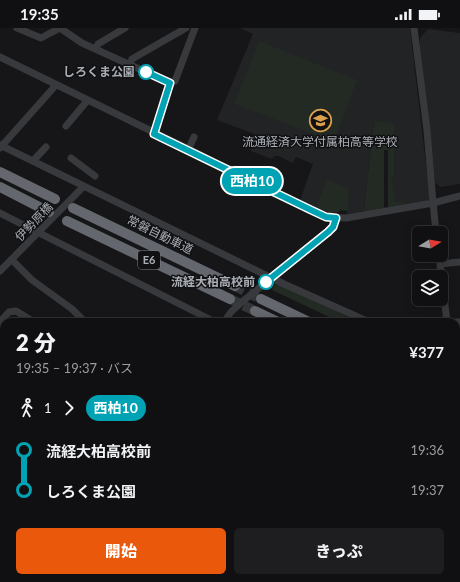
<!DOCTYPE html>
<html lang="ja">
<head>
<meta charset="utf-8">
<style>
  body { margin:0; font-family:Lato,"Noto Sans JP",sans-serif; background:#1e1e20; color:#f1f3f6; height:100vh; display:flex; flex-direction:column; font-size:15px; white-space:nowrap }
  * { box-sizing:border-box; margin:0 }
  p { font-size:13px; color:#9c9d9f }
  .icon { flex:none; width:22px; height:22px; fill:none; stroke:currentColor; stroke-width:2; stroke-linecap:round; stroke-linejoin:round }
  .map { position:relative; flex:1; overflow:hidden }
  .details { position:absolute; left:0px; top:290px; width:460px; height:264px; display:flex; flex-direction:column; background:#101012; border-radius:12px 12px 0 0; box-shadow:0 2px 10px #0003,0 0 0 1px #303032 }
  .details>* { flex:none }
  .badge { padding:0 8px; border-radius:13px; font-size:14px; line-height:26px }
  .needle { width:26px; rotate:79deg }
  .fabs { position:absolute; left:412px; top:198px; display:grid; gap:8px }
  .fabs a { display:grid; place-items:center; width:36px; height:36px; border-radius:6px; background:#101012; box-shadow:0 2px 10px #0003,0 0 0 1px #303032; font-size:20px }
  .map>.badge { position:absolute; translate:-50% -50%; box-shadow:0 0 0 2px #fff }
  .legs { display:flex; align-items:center; gap:6px; height:44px; padding:0 16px; font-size:13px }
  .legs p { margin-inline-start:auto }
  .overview { display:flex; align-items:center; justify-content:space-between; height:68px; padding:0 16px }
  h1 { font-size:22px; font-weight:800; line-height:30px }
  .button { display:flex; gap:8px; margin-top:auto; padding:8px 16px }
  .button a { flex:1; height:46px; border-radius:6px; background:#ea580c; color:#fff; font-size:16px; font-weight:800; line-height:46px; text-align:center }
  .button a+a { background:#1e1e20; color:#f1f3f6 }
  ul { padding:0 16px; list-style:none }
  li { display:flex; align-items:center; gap:14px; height:40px; font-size:15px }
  li i { display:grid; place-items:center; width:6px; height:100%; margin:0 5px; background:currentColor }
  li i::after { content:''; width:10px; height:10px; margin:-5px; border:3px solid; border-radius:50%; background:#101012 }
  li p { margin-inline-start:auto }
  li:first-child i { background:linear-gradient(#0000 50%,currentColor 0) }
  li:last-child i { background:linear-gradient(currentColor 50%,#0000 0) }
  .status { display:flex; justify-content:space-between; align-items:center; height:28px; padding:0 20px; background:#101012; direction:ltr }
  .status svg { height:11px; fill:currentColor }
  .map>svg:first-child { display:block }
  .built { fill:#222325 }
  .green { fill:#232a23 }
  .water { fill:#313a3f }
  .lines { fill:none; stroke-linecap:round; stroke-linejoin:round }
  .highway-tunnel { stroke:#343538; stroke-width:10; stroke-dasharray:10 5; stroke-linecap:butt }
  .minor { stroke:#38393c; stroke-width:7 }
  .highway { stroke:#64676d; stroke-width:10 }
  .rail-casing { stroke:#515357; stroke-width:3.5 }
  .rail { stroke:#111113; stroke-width:2; stroke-dasharray:6; stroke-linecap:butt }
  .line-1-casing { stroke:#fff; stroke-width:9 }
  .line-1 { stroke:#00a3b4; stroke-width:6 }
  .stop-1-dot { fill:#fff; stroke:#00a3b4; stroke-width:2 }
  .labels { text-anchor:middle; stroke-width:3; stroke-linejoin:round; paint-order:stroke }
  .shield { fill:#111113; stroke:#7c8085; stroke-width:1 }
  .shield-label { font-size:11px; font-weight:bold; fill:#aaafb6 }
  .stop-label { font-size:12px; font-weight:bold; fill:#aaafb6; stroke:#111113; text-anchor:end }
  .poi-label { font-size:12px; fill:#aaafb6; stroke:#111113 }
  .street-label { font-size:12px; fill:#aaafb6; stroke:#111113 }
</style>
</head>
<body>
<div class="status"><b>19:35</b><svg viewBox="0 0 49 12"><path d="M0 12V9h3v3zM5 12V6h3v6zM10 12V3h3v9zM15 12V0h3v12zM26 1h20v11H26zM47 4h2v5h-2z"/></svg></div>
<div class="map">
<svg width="460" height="554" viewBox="0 0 460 554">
  <rect width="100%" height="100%" fill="#161618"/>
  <!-- built -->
  <path class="built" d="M 240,0 L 410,0 L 430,172 L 388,179 L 388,122 L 374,93 L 364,183 L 347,186 L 349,160 L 316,180 L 300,172 L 313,136 L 296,129 L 293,135 L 279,128 L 274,128 L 272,131 L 251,123 L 257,107 L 217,92 L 253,6 Z
    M 428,1 L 460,5 L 460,156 L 441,159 L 435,155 L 420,26 L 420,10 Z
    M 456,436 L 460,439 L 460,520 L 456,522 Z
    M 4,438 L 4,550 L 246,550 L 250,554 L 0,554 L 0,439 Z
    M 370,550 L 413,550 L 408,554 L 377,554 Z"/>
  <!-- green -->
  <path class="green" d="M 259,13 L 357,52 L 334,114 L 235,76 L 234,75 Z
    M 374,93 L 394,95 L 394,149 L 391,149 L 395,174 L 403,173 L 405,176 L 388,179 L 388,122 L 384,122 L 384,180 L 364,183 Z
    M 327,152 L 349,160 L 348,183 L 340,182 L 339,184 L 331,185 L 316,180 Z
    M 276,254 L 358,294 L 340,294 L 272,262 Z
    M 456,297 L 460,297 L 460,335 L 456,320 Z
    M 21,550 L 74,550 L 78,554 L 24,554 Z"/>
  <!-- water -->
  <path class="water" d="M 0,329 L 4,335 L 4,364 L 0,366 Z"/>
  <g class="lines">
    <!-- highway-tunnel -->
    <path class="highway-tunnel" d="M 235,258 L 261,271
      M 230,271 L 255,283"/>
    <!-- minor -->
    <path class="minor" d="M 17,0 L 41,10 L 60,0
      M 60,0 L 82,15 L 170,55
      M 414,0 L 427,102 L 432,163 L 436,205
      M 96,21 L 98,16 L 125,0
      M 0,29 L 327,189 L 346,190 L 433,175 L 460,168
      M 130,36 L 132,31 L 186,0
      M 66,98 L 87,73
      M 154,105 L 170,55 L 175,53 L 195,0
      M 0,117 L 284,256 L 369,294
      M 0,120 L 56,57
      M 188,122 L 194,109
      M 71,130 L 95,148
      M 33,133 L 46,119
      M 0,185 L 215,294
      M 439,227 L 447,294
      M 12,232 L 32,252 L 72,281 L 85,294
      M 440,236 L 460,234
      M 0,243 L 83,159
      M 0,294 L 9,284 L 16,283 L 34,294
      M 224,294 L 231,284 L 243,273 L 328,204 L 333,199 L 336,190
      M 456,294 L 460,294
      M 456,328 L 457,335 L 456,338
      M 0,371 L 4,369
      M 0,389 L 4,395
      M 0,428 L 4,427
      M 456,432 L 460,434
      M 456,526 L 460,524
      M 250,550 L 253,554
      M 357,550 L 363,554
      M 412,554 L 417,550"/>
    <!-- highway -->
    <path class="highway" d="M 0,144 L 55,171
      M 0,159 L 49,184
      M 73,180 L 235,258
      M 67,193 L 230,271
      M 261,271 L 309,294
      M 255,283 L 278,294
      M 456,364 L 460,366
      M 456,373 L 460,376
      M 456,390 L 460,392
      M 456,403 L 460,406"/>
    <defs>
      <path id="rail" d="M 176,550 L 179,554"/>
    </defs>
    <!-- rail casing -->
    <use href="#rail" class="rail-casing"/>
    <!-- rail -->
    <use href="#rail" class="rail"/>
  </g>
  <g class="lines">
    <defs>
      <path id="line-1" d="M 146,44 L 170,55 L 154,106 L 311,182 L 326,189 L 336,190 L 333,199 L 328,204 L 266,254"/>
    </defs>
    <!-- line-1 casing -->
    <use href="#line-1" class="line-1-casing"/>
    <!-- line-1 -->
    <use href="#line-1" class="line-1"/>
  </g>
  <!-- icons -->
  <defs>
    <symbol id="school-ring" viewBox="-11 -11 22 22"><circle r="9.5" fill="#111113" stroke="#dba04b" stroke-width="1.5"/><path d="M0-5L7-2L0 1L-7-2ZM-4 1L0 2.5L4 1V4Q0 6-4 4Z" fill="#dba04b"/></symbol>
  </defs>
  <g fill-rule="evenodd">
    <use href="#school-ring" x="308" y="80" width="25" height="25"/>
  </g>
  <!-- markers -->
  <g class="stop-1-dot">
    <circle cx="146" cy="44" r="7"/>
    <circle cx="266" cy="254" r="7"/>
  </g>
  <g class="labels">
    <!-- shield labels -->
    <rect class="shield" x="138" y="223" width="22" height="18" rx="3"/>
    <g class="shield-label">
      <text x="149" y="236">E6</text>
    </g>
    <!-- stop labels -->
    <g class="stop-label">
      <text x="135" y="48">しろくま公園</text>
      <text x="255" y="258">流経大柏高校前</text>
    </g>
    <!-- poi labels -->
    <g class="poi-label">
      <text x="320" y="118">流通経済大学付属柏高等学校</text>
    </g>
    <!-- street labels -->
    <g class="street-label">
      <text transform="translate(34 194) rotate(-46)" y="4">伊勢原橋</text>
      <text transform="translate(160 207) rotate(26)" y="4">常磐自動車道</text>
    </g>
  </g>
</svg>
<div class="fabs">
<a><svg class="needle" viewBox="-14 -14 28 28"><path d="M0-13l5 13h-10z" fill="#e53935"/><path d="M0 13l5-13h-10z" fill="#9c9d9f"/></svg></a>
<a><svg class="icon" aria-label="layers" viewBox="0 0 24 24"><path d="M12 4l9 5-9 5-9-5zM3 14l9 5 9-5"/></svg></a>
</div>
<b class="badge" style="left:252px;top:153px;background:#00a3b4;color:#fff">西柏10</b>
<section class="details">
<div class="overview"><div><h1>2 分</h1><p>19:35 – 19:37 · バス</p></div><b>¥377</b></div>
<div class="legs"><svg class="icon" aria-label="walk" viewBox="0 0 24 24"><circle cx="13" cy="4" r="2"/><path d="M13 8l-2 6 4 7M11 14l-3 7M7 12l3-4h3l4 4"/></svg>1<svg class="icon" aria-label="forward" viewBox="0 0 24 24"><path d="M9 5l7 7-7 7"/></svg><b class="badge" style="background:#00a3b4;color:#fff">西柏10</b></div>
<ul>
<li><i style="color:#00a3b4"></i><b>流経大柏高校前</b><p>19:36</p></li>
<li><i style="color:#00a3b4"></i><b>しろくま公園</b><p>19:37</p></li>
</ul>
<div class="button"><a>開始</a><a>きっぷ</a></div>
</section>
</div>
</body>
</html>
